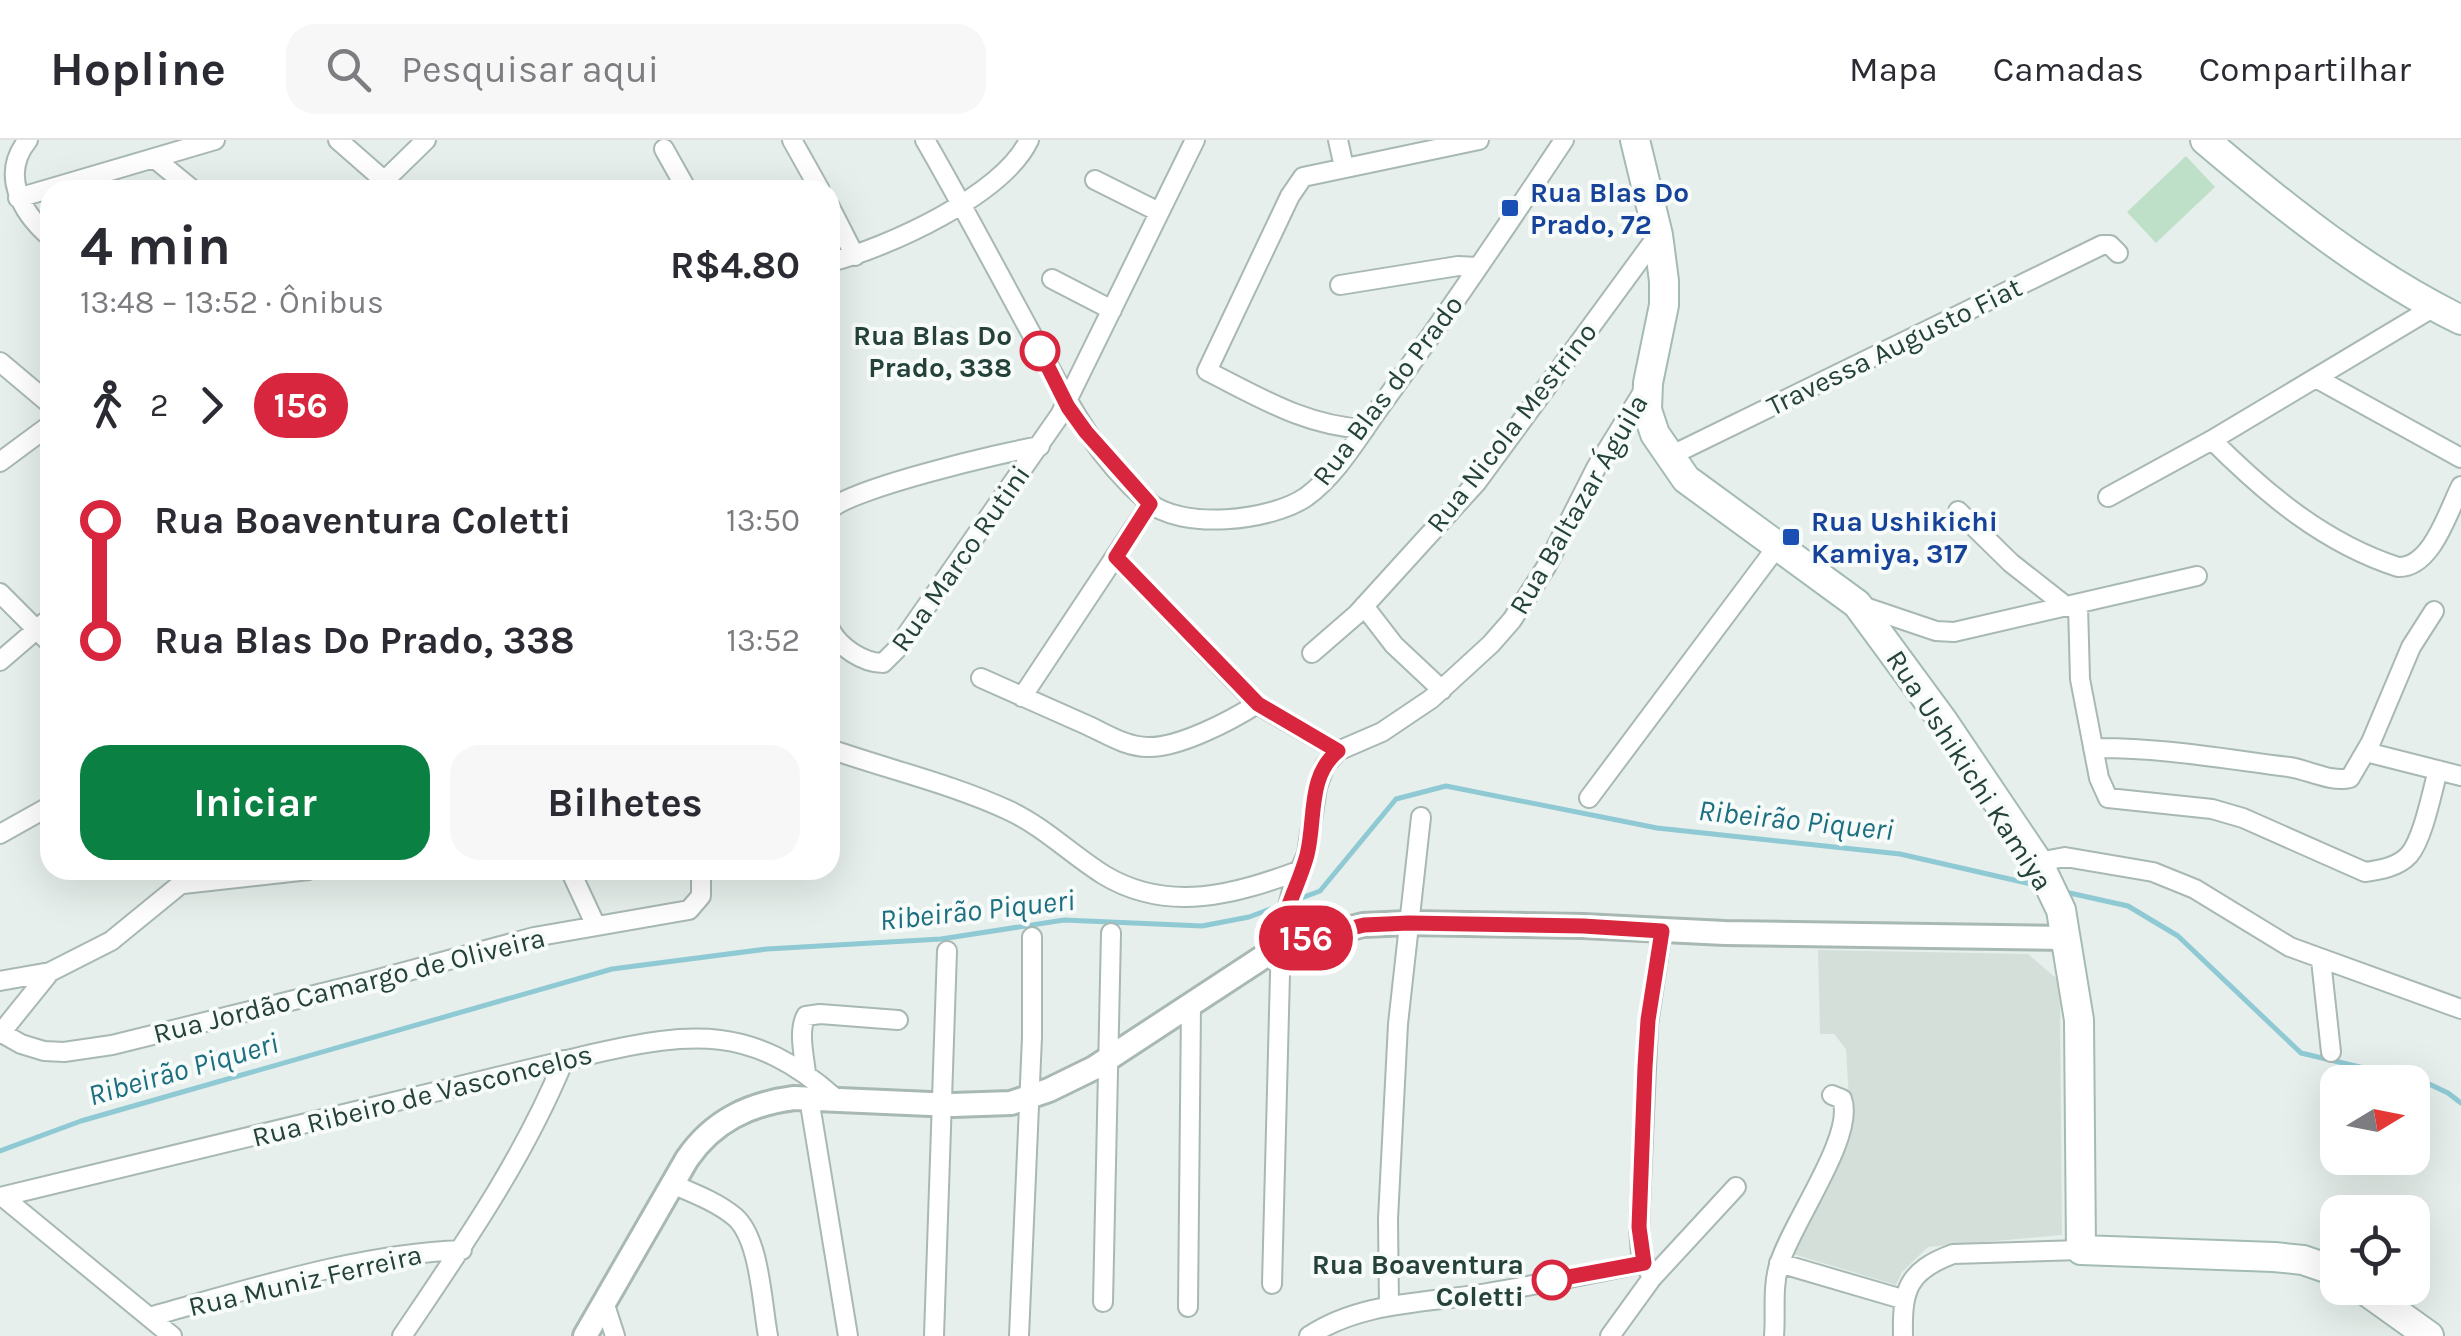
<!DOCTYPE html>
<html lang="pt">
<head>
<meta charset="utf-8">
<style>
  body { margin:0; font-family:Karla,sans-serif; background:#f7f7f7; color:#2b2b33; height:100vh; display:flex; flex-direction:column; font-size:38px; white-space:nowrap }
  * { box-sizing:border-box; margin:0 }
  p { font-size:32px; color:#7c7c81 }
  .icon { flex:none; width:55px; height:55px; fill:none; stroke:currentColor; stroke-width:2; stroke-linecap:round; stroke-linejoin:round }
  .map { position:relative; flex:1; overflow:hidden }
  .sheet { position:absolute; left:40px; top:40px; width:800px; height:700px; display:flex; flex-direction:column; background:#fff; border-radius:30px; box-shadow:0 10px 40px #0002 }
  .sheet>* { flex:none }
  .badge { padding:0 20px; border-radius:32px; font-size:35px; line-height:65px }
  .needle { width:65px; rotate:80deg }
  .tools { position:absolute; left:2320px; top:925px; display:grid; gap:20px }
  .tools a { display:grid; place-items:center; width:110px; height:110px; border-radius:20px; background:#fff; box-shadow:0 10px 40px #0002; font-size:50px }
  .map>.badge { position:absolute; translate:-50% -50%; box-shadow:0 0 0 5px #fff }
  .legs { display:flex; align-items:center; gap:15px; height:110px; padding:0 40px; font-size:32px }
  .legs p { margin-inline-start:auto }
  .head { display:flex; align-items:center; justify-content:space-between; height:170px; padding:0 40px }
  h1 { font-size:55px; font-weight:700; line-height:75px }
  .cta { display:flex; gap:20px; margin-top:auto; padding:20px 40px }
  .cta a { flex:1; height:115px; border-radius:30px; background:#0b8043; color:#fff; font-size:40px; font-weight:700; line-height:115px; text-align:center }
  .cta a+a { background:#f7f7f7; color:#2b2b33 }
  ul { padding:0 40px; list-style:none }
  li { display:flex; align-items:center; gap:35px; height:120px; font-size:38px }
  li i { display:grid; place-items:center; width:15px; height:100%; margin:0 12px; background:currentColor }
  li i::after { content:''; width:25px; height:25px; margin:-12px; border:8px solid; border-radius:50%; background:#fff }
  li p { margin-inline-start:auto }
  li:first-child i { background:linear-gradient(#0000 50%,currentColor 0) }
  li:last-child i { background:linear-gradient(currentColor 50%,#0000 0) }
  header { display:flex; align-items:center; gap:60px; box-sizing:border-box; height:140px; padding:0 50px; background:#fff; border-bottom:2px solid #e1e1e2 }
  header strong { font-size:48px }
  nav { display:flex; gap:55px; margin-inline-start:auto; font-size:35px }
  .search { width:700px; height:90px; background:#f7f7f7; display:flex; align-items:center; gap:25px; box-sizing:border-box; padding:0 35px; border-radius:30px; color:#7c7c81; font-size:38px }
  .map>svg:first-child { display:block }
  .built { fill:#d4dfda }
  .green { fill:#bfe0c8 }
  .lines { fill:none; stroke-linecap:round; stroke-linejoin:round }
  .stream { stroke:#8ec9d4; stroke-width:5 }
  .minor-casing { stroke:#a8b8b2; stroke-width:22 }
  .tertiary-casing { stroke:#a8b8b2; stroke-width:28 }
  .secondary-casing { stroke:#a4bbb3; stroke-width:32 }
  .minor { stroke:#fff; stroke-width:18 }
  .tertiary { stroke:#fff; stroke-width:22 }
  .secondary { stroke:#fff; stroke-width:28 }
  .line-1-casing { stroke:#fff; stroke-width:22 }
  .line-1 { stroke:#d7263d; stroke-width:15 }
  .transit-dot { fill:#1a4fb4; stroke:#f7fbf9; stroke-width:4 }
  .stop-1-dot { fill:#fff; stroke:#d7263d; stroke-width:5 }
  .labels { text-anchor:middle; stroke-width:8; stroke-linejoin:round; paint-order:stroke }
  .transit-label { font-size:28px; font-weight:bold; fill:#164399; stroke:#f7fbf9; text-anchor:start }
  .stop-label { font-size:28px; font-weight:bold; fill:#24423a; stroke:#f7fbf9; text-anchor:end }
  .street-label { font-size:28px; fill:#24423a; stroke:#f7fbf9 }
  .water-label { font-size:30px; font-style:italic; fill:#1c6f80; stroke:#f7fbf9 }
</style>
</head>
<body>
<header>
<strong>Hopline</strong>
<div class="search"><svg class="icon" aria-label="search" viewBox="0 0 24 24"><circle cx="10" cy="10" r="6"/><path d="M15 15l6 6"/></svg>Pesquisar aqui</div>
<nav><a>Mapa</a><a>Camadas</a><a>Compartilhar</a></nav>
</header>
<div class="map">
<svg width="2461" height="1196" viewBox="0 0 2461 1196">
  <rect width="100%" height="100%" fill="#e6efeb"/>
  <!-- built -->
  <path class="built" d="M 1818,810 L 2028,814 L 2056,838 L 2060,864 L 2062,1095 L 1928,1107 L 1902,1132 L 1896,1145 L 1793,1114 L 1851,992 L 1846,909 L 1834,894 L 1820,894 Z"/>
  <!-- green -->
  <path class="green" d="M 2186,16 L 2215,47 L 2156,103 L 2127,72 Z"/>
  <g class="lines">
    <!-- stream -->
    <path class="stream" d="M 2065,752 L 2128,766 L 2178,796 L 2301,913 L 2427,943 L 2448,953 L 2461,963
      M 1296,760 L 1320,751 L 1396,659 L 1446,646 L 1657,688 L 1900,714 L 2040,746
      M 0,1011 L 81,981 L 612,829 L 767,809 L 941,799 L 1064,780 L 1202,786 L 1249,777 L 1281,765"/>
    <defs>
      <path id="minor" d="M 28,0 C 0,34 21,72 50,97
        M 338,0 L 395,50
        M 792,0 L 820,50
        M 925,0 C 962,64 996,129 1031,193 C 1065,256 1091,312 1147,361 C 1181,391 1271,381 1306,357 C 1338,334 1360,294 1383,263 C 1445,177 1505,89 1564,0
        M 1338,0 L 1344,27
        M 664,9 L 687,50
        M 154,18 L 193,50
        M 1095,40 L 1159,72
        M 384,41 L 426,0
        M 18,58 L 215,0
        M 830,67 L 855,116
        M 830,122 C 887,108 1003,55 1029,0
        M 1052,139 L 1112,170
        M 1340,145 L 1458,126 L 1477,127
        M 0,222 L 50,264
        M 2316,238 L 2461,318
        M 1365,289 C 1305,286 1259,257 1207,231 L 1290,56 L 1303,37 L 1479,0
        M 2212,300 C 2266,354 2324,403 2398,427 C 2432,428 2448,371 2461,346
        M 1668,317 L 2102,105 L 2110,105 L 2118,113
        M 0,322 L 50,285
        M 2108,357 L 2212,300 L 2434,167
        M 830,370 C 848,349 1005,312 1040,306
        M 1958,371 L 2011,423 L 2067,467
        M 1116,417 L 1257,564 L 1338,611
        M 0,453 L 50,503
        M 2078,465 L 2080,539 L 2099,638 L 2108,658 L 2212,669 L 2243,678 L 2365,732 C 2380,730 2398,727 2409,715 C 2423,699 2432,652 2438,630
        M 1364,466 L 1394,505 L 1442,550
        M 1862,466 L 1936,491 L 1954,492 L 2197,436
        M 830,489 C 839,507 863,523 883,523 L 896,510 L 1060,275 L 1195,0
        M 1312,513 L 1357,474 L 1477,342 L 1658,95
        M 0,521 L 50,478
        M 981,538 C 1017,554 1053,570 1089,586 C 1108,595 1127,607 1148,607 C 1179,608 1232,580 1257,564
        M 1022,557 L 1150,364
        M 2093,608 C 2158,607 2225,619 2289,627 C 2309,630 2332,643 2350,638 L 2371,602 L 2411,507 L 2434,471
        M 830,609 C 890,630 952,644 1010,671 C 1044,687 1072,715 1104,735 C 1169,774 1236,754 1301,730
        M 2366,612 L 2461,636
        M 1589,658 L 1779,404
        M 0,694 L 50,666
        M 2038,722 L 2065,717 L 2153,732 L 2195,749 L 2290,807 L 2461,869
        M 570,730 L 596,786
        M 183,744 L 309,730
        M 2321,820 L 2331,912
        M 0,841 L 50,832 L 111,801 L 198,730
        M 0,892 L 21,904 L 44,911 L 64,912 L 112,905 L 371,841 L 534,797 L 689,770 L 701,756 L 701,730
        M 0,894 L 50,832
        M 806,933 C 804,915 798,891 806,876 L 820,874 L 898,880
        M 809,958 L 848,1196
        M 672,1044 C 693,1053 717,1062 735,1077 C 760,1099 762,1164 768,1196
        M 0,1057 L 592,914 C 693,891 752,885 834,957
        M 3,1057 L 172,1196
        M 1779,1123 L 1902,1159
        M 1652,1138 L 1641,1114 L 1639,1087 L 1648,884 L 1662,791
        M 1272,1144 L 1281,795 L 1293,746 L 1307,714 L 1317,647 L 1325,625 L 1338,611 L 1382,592 L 1431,559 L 1491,504 L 1512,480 L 1546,427 L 1596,328 L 1646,247
        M 1103,1162 L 1111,793
        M 605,1165 L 615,1196
        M 1389,1166 L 1388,1079 L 1398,884 L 1421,677
        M 1188,1167 L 1191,866
        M 149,1177 C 251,1149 357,1114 462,1110
        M 402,1196 C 462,1107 523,1020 564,920
        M 934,1196 L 947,811
        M 1019,1196 L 1032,897 L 1032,797
        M 1309,1196 C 1360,1162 1424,1163 1482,1154 C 1536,1145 1590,1134 1643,1123
        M 1610,1196 L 1652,1138 L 1736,1047
        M 1774,1196 C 1776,1173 1772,1148 1779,1125 C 1790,1085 1856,996 1842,959 L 1832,955
        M 1903,1196 C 1902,1150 1907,1131 1953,1114 L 2081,1110"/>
      <path id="tertiary" d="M 585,1196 L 687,1019 C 713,981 749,964 794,958 L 953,965 L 1011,963 L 1049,950 L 1094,928 L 1280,806 L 1363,785 L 1409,783 L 1583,786 L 1725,793 L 2066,798"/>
      <path id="secondary" d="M 1635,0 L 1658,95 L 1664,141 L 1664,165 L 1648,243 L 1647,270 L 1655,294 L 1686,339 L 1857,464 L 1943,581 L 2038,722 L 2061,770 L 2079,880 L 2081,1110 L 2274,1117 L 2303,1120 L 2338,1132
        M 2205,0 C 2284,67 2367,134 2461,180
        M 2362,1148 L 2429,1196"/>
    </defs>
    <!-- minor casing -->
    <use href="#minor" class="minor-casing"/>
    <!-- tertiary casing -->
    <use href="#tertiary" class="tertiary-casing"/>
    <!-- secondary casing -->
    <use href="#secondary" class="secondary-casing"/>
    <!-- minor -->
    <use href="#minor" class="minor"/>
    <!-- tertiary -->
    <use href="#tertiary" class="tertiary"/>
    <!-- secondary -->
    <use href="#secondary" class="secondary"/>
  </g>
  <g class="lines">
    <defs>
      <path id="line-1" d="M 1040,211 L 1068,267 L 1086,292 L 1150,364 L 1116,417 L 1258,564 L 1338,611 C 1307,636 1316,679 1307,715 C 1298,748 1283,768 1280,806 L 1364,785 L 1409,783 L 1583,786 L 1662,791 L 1648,880 L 1645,927 L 1639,1087 L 1644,1123 L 1552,1140"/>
    </defs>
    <!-- line-1 casing -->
    <use href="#line-1" class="line-1-casing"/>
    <!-- line-1 -->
    <use href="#line-1" class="line-1"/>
  </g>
  <!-- markers -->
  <g class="transit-dot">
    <rect x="1500" y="58" width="20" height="20" rx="5"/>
    <rect x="1781" y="387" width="20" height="20" rx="5"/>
  </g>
  <g class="stop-1-dot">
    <circle cx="1040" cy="211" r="18"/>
    <circle cx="1552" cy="1140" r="18"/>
  </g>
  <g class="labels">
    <!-- transit labels -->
    <g class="transit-label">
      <text x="1530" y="62">Rua Blas Do<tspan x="1530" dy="32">Prado, 72</tspan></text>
      <text x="1811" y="391">Rua Ushikichi<tspan x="1811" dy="32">Kamiya, 317</tspan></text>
    </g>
    <!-- stop labels -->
    <g class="stop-label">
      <text x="1012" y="205">Rua Blas Do<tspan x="1012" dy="32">Prado, 338</tspan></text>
      <text x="1524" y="1134">Rua Boaventura<tspan x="1524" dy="32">Coletti</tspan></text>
    </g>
    <!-- street labels -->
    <g class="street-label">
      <text transform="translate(1894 206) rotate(-26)" y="10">Travessa Augusto Fiat</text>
      <text transform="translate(1387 250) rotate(-53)" y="10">Rua Blas do Prado</text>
      <text transform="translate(1511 287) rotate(-52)" y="10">Rua Nicola Mestrino</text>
      <text transform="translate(1578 364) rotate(-60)" y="10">Rua Baltazar Águila</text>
      <text transform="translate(960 418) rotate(-55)" y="10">Rua Marco Rutini</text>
      <text transform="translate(1970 630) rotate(57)" y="10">Rua Ushikichi Kamiya</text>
      <text transform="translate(349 845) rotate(-14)" y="10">Rua Jordão Camargo de Oliveira</text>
      <text transform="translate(422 955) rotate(-14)" y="10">Rua Ribeiro de Vasconcelos</text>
      <text transform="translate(305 1140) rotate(-13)" y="10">Rua Muniz Ferreira</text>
    </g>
    <!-- water labels -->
    <g class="water-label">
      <text transform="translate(1796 680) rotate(6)" y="10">Ribeirão Piqueri</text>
      <text transform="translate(977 770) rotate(-6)" y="10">Ribeirão Piqueri</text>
      <text transform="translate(183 929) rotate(-16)" y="10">Ribeirão Piqueri</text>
    </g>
  </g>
</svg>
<div class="tools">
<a><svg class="needle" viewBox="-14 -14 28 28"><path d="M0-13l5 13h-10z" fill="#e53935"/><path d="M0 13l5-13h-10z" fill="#7c7c81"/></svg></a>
<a><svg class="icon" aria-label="locate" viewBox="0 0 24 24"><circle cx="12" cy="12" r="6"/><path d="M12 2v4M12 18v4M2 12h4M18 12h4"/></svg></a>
</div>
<b class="badge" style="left:1306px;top:798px;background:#d7263d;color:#fff">156</b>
<section class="sheet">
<div class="head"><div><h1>4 min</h1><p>13:48 – 13:52 · Ônibus</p></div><b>R$4.80</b></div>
<div class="legs"><svg class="icon" aria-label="walk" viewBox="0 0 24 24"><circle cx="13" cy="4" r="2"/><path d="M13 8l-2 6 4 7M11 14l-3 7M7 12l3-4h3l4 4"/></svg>2<svg class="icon" aria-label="forward" viewBox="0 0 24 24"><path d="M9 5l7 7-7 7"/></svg><b class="badge" style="background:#d7263d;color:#fff">156</b></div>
<ul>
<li><i style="color:#d7263d"></i><b>Rua Boaventura Coletti</b><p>13:50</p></li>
<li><i style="color:#d7263d"></i><b>Rua Blas Do Prado, 338</b><p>13:52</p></li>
</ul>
<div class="cta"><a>Iniciar</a><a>Bilhetes</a></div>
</section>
</div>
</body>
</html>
